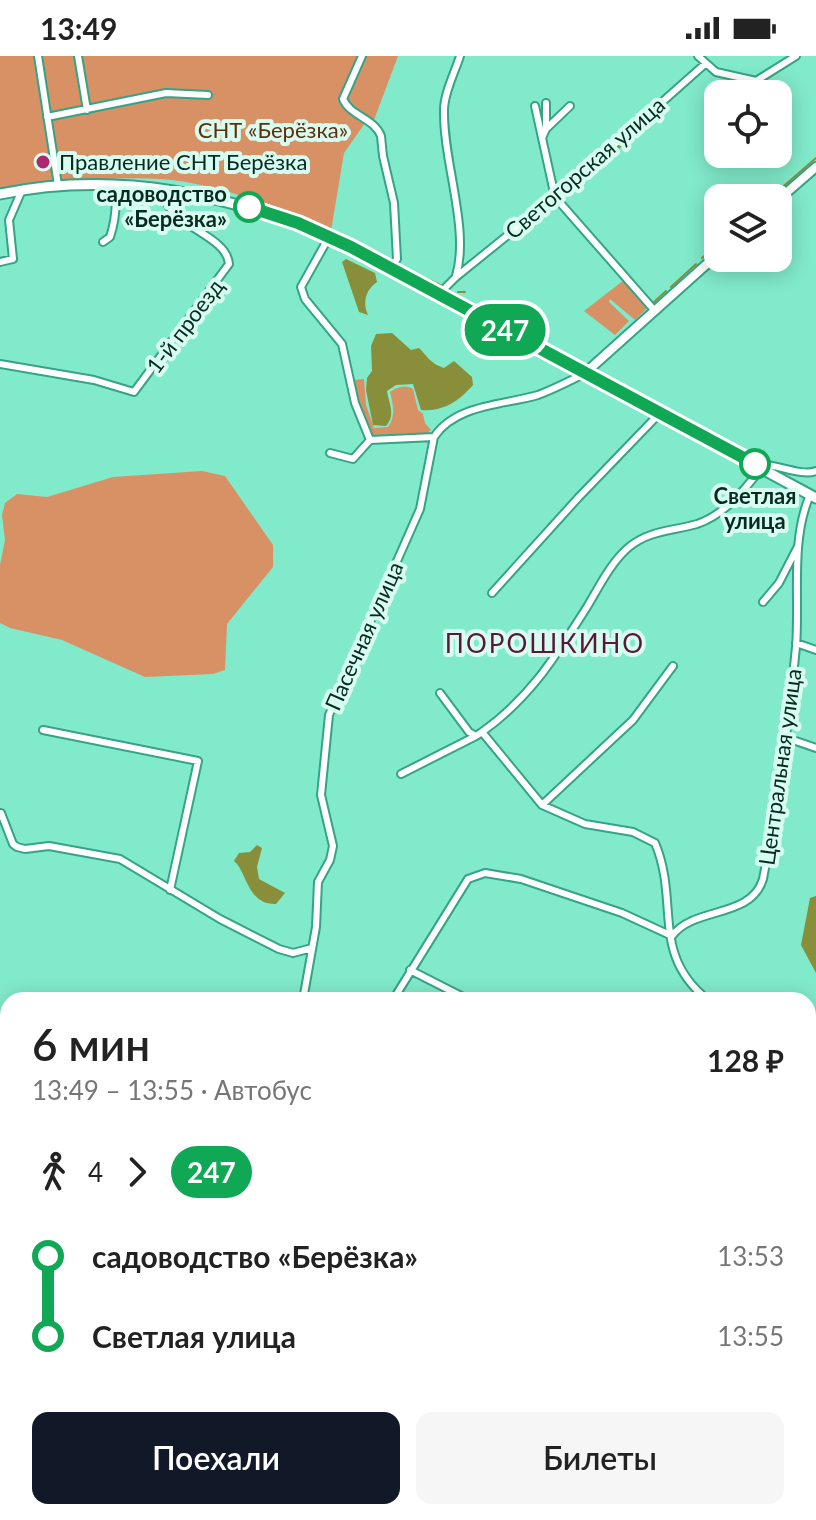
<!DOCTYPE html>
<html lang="ru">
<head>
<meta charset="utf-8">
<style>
  body { margin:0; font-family:Lato,sans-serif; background:#f6f6f6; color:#222; height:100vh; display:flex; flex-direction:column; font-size:30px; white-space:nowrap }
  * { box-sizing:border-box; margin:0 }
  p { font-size:26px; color:#767676 }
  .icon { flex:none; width:44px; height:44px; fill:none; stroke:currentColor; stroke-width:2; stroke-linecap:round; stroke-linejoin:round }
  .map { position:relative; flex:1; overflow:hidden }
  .sheet { position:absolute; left:0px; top:936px; width:816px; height:528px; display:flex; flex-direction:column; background:#fff; border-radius:24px 24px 0 0; box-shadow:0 4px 20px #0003 }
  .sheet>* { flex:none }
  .badge { padding:0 16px; border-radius:26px; font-size:28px; line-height:52px }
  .tools { position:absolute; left:704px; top:24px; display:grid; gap:16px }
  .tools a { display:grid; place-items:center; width:88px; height:88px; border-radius:16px; background:#fff; box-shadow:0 4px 20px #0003; font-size:40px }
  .map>.badge { position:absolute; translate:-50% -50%; box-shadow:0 0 0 4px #fff }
  .legs { display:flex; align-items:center; gap:12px; height:88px; padding:0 32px; font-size:26px }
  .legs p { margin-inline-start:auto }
  .summary { display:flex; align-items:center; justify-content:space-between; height:136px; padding:0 32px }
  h1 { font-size:44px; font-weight:600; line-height:60px }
  .button { display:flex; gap:16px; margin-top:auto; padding:16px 32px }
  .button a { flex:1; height:92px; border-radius:16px; background:#111827; color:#fff; font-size:32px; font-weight:600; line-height:92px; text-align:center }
  .button a+a { background:#f6f6f6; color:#222 }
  ul { padding:0 32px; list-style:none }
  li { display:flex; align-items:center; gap:28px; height:80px; font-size:30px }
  li i { display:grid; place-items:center; width:12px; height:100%; margin:0 10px; background:currentColor }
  li i::after { content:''; width:20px; height:20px; margin:-10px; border:6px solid; border-radius:50%; background:#fff }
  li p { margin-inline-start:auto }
  li:first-child i { background:linear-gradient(#0000 50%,currentColor 0) }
  li:last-child i { background:linear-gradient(currentColor 50%,#0000 0) }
  .status { display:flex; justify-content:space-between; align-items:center; height:56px; padding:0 40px; background:#fff; direction:ltr }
  .status svg { height:22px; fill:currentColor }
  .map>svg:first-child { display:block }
  .green { fill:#d79165 }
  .water { fill:#898e3a }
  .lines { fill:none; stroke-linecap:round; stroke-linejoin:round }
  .stream { stroke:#898e3a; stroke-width:2 }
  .minor-casing { stroke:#35a387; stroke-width:10 }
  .tertiary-casing { stroke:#35a387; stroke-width:12 }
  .secondary-casing { stroke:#35a387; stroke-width:13 }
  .minor { stroke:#fff; stroke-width:6 }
  .tertiary { stroke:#fff; stroke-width:8 }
  .secondary { stroke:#fff; stroke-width:9 }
  .line-1-casing { stroke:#fff; stroke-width:18 }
  .line-1 { stroke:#10a855; stroke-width:12 }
  .poi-dot { fill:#ac2870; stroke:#d7fdf0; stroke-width:3 }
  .stop-1-dot { fill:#fff; stroke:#10a855; stroke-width:4 }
  .labels { text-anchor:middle; stroke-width:8; stroke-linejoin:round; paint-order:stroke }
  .park-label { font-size:22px; fill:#5f2f0d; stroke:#d7fdf0 }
  .poi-label { font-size:22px; fill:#072a21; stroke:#d7fdf0; text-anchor:start }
  .street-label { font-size:22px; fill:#072a21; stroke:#d7fdf0 }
  .stop-label { font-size:22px; font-weight:bold; fill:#072a21; stroke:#d7fdf0; text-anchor:end }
  .quarter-label { font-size:26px; letter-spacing:2px; fill:#571839; stroke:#d7fdf0 }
</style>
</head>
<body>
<div class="status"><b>13:49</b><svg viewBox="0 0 49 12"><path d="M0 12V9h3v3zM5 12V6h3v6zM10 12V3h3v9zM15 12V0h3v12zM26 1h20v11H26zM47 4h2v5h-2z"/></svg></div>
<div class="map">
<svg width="816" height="1464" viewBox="0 0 816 1464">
  <rect width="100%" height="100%" fill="#81eaca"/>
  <!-- green -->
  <path class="green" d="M 0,0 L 398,0 L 371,72 L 365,67 L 344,97 L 331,175 C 281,153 215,126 160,123 C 106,120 53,127 0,137 Z
    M 624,224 L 647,252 L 635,264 L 610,243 L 609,246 L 629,265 L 615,279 L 584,255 Z
    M 364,323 L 366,349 L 374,372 L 388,371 C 396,360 393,348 390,336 C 397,331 405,328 413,333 L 418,354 L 423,358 L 425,367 L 431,374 L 427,377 L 370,379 L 360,356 L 353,324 Z
    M 202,415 L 225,420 L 273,489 L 273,511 L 227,568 L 225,614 L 213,618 L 145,621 L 62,584 L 10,572 L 0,567 L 0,509 L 5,484 L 2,459 L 5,447 L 17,438 L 47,441 L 113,421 Z
    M 0,1035 L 8,1037 L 8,1151 L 0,1150 Z
    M 8,1312 L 8,1421 L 0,1419 L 0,1409 L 7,1400 L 0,1376 L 0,1313 Z
    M 814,1387 L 816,1388 L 816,1464 L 712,1464 L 710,1456 L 808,1456 L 808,1394 Z"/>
  <!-- water -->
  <path class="water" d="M 346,203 L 375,217 L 377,226 C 366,233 362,247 368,259 L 359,256 L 342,206 Z
    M 392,277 L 411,294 L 419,292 C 429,302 430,307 444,312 L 454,305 L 472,321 L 473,329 C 459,345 443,356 421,354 L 413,328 L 396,329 L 387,335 C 389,348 396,359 386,370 L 373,369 L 366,334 L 367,322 L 372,315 L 371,290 L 376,278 Z
    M 257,789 L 262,792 L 257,811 L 259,823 L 285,837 L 276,848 C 247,849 247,815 234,805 L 239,797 L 250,796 Z
    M 816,840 L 816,917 L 801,889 L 810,842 Z"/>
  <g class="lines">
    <!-- stream -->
    <path class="stream" d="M 573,132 L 623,88
      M 568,135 L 561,142 L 574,159
      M 770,142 L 816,102
      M 303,161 L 390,205
      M 717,189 L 718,188
      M 702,202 L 710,195
      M 399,210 L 440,229
      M 671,231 L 696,208
      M 458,236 L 465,236
      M 654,246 L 666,235"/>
    <defs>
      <path id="minor" d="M 38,0 L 58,129
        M 78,0 L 87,54
        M 362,0 L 343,43 C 350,60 374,62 381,80 L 383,100 L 394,147 L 397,203 L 390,213
        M 698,0 L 716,16 L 756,25 L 796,0
        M 535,50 L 555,141 L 655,255
        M 47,61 L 166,37 L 208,39
        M 546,73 L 570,50
        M 542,82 L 546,73 L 546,47
        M 329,181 L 301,231 L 305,243 L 342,288 L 355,347 L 370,384
        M 103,186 L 110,181 C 116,163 117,148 115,129
        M 0,206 L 13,203 L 9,164 L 22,134
        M 456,220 C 470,173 443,106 444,54 C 444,37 455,16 460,0
        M 438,239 L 456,221 L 555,141 L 705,8
        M 0,308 L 94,324 L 134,336 L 229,208 C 227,181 177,171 167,147 C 165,143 165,138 165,134
        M 330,397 L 353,403 L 370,384 L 434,381
        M 755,408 C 775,407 801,421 816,415
        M 492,537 L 578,442 L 659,358
        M 763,546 L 779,527 L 797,492
        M 796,587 L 816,594
        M 440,637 L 469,676 L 476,680 L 482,676 L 542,749 L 585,768 L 633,776 L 655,787 C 680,846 650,898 708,944
        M 43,674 L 198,705 L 170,834
        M 482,676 C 531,641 555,601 587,551 C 599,531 611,506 629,491 C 650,474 673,475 697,468 C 724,459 745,434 761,412
        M 787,682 L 816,692
        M 401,718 L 476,680
        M 542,749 L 633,664 L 673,610
        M 1,757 L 13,788 L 17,791 L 25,793 L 49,790 L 120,803 L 220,863 L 279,893 L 293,897 L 312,892
        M 672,880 C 694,850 751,863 763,823 C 778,746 789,669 796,591 C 800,542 790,485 810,439
        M 410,914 L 469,944
        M 303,944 L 316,871 L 318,826 L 330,804 L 333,790 L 321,739 L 329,659 L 420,453 L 434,381 C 456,348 504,349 538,339 C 554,333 569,325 584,318
        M 393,944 L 468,823 L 485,817 L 521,823 L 622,857 L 672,880
        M 808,1008 L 816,1011
        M 0,1018 L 8,1021
        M 0,1425 L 8,1426
        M 165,1456 L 208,1464"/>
      <path id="tertiary" d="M 778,144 L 816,111
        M 584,318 L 718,198"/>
      <path id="secondary" d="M 0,138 C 120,113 241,140 351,191 L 816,442"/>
    </defs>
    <!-- minor casing -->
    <use href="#minor" class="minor-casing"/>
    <!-- tertiary casing -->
    <use href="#tertiary" class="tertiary-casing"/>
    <!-- secondary casing -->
    <use href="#secondary" class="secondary-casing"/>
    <!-- minor -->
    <use href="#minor" class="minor"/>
    <!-- tertiary -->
    <use href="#tertiary" class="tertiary"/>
    <!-- secondary -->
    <use href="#secondary" class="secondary"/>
  </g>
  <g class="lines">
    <defs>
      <path id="line-1" d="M 249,151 L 298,167 L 351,191 L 755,408"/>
    </defs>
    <!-- line-1 casing -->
    <use href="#line-1" class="line-1-casing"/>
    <!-- line-1 -->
    <use href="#line-1" class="line-1"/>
  </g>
  <!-- markers -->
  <circle class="poi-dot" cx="43" cy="106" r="8"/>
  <g class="stop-1-dot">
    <circle cx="249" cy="151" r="14"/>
    <circle cx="755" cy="408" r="14"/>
  </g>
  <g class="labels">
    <!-- park labels -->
    <g class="park-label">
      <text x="273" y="82">СНТ «Берёзка»</text>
    </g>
    <!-- poi labels -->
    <g class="poi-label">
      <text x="59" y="114">Правление СНТ Берёзка</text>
    </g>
    <!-- street labels -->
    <g class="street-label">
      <text transform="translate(585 112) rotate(-41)" y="8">Светогорская улица</text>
      <text transform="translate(185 270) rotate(-53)" y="8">1-й проезд</text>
      <text transform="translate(364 580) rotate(-66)" y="8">Пасечная улица</text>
      <text transform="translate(780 711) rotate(-82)" y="8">Центральная улица</text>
    </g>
    <!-- stop labels -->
    <g class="stop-label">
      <text x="227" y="146">садоводство<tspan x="227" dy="25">«Берёзка»</tspan></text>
      <text x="755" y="448" text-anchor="middle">Светлая<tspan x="755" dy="25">улица</tspan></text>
    </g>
    <!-- quarter labels -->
    <g class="quarter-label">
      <text x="545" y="597">ПОРОШКИНО</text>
    </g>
  </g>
</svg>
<div class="tools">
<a><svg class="icon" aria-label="locate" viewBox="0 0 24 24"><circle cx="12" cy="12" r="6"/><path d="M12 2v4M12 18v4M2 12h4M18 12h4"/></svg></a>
<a><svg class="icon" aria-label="layers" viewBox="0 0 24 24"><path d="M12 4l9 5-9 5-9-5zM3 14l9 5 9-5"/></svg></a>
</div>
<b class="badge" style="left:505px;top:274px;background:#10a855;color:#fff">247</b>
<section class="sheet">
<div class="summary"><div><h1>6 мин</h1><p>13:49 – 13:55 · Автобус</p></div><b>128 ₽</b></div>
<div class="legs"><svg class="icon" aria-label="walk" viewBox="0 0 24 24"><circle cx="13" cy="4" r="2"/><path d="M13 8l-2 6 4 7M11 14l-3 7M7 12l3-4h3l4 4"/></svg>4<svg class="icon" aria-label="forward" viewBox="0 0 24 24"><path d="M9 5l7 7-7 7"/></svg><b class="badge" style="background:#10a855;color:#fff">247</b></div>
<ul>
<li><i style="color:#10a855"></i><b>садоводство «Берёзка»</b><p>13:53</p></li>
<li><i style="color:#10a855"></i><b>Светлая улица</b><p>13:55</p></li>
</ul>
<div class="button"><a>Поехали</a><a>Билеты</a></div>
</section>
</div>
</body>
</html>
